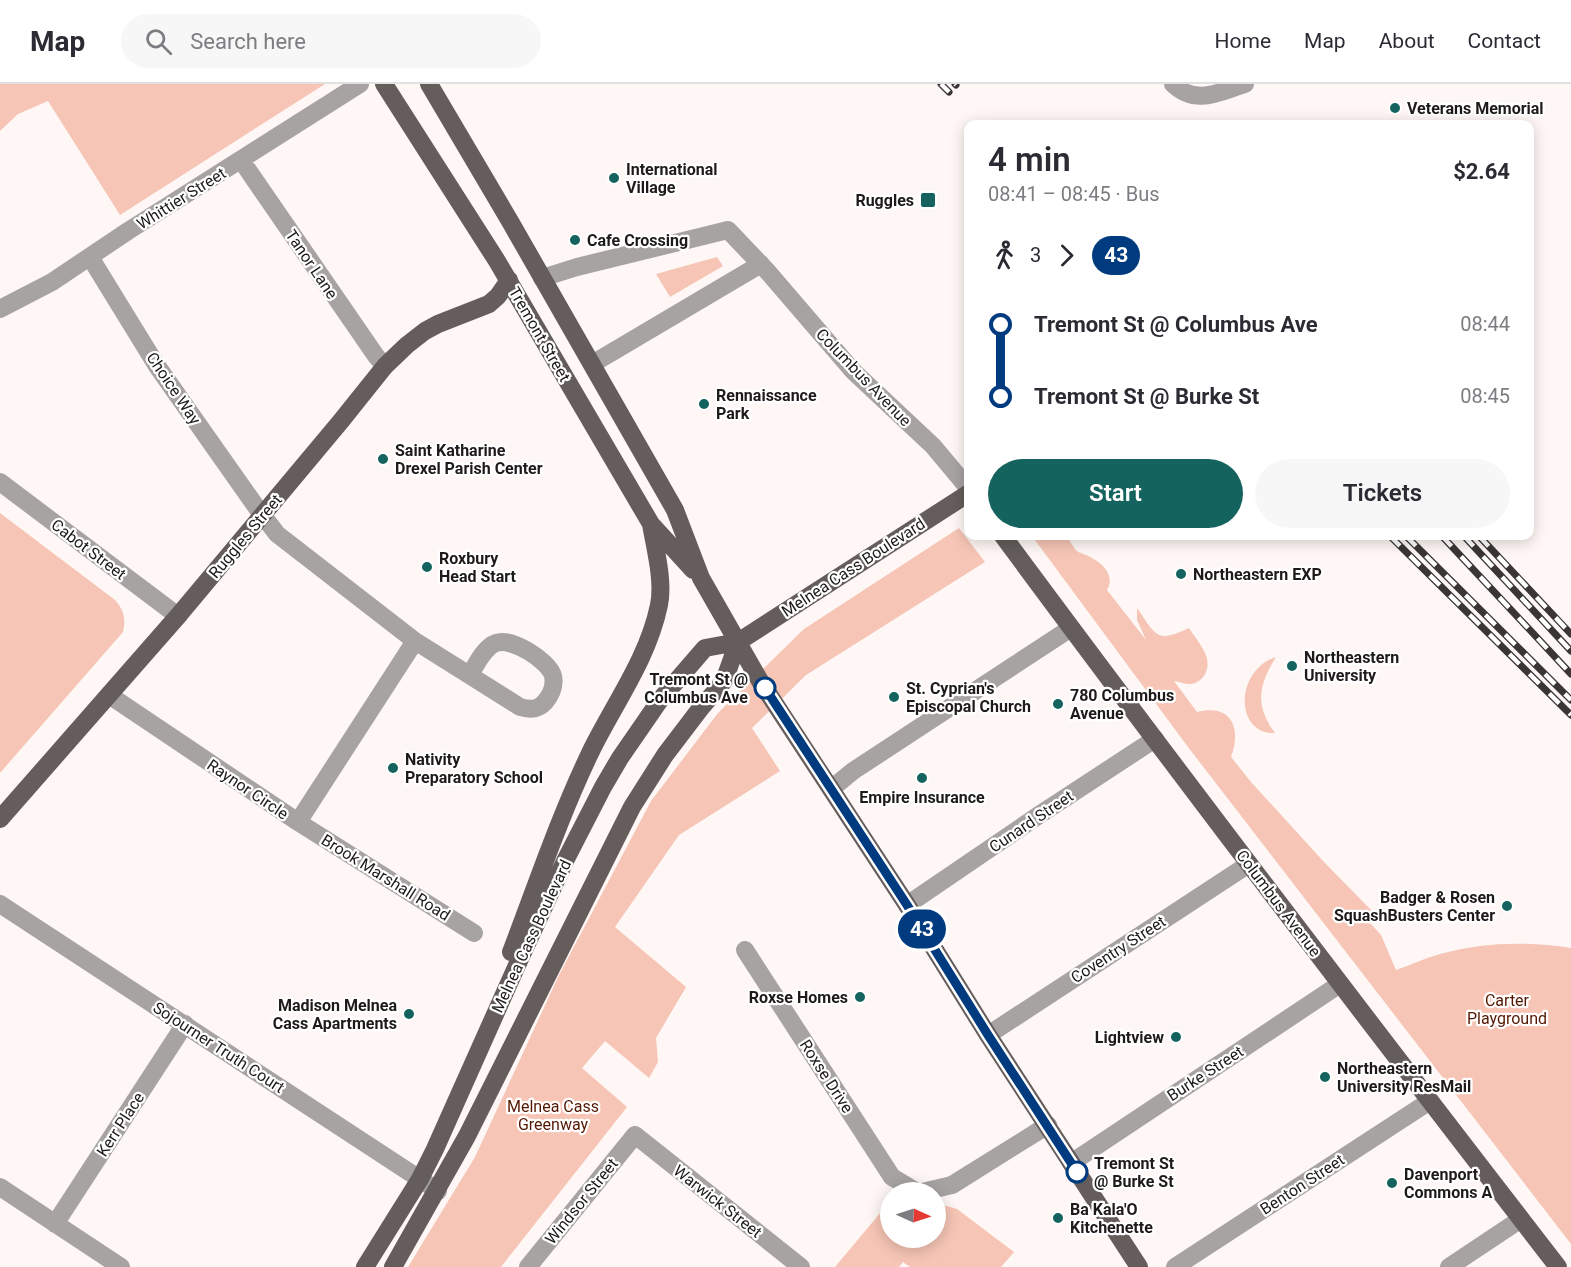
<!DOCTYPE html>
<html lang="en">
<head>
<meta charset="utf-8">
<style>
  body { margin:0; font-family:Roboto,sans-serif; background:#f7f7f7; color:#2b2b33; height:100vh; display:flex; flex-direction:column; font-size:22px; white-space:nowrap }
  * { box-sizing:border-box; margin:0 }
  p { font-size:20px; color:#7c7c81 }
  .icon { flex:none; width:33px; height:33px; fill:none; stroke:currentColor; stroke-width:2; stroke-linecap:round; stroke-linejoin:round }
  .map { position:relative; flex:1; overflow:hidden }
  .details { position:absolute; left:964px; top:36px; width:570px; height:420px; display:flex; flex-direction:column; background:#fff; border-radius:12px; box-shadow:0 3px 15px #0003 }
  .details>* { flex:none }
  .badge { padding:0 12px; border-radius:20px; font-size:21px; line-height:39px }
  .needle { width:39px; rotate:93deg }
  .buttons { position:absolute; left:880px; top:1098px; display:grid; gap:12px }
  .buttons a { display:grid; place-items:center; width:66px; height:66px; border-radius:50%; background:#fff; box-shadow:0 3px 15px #0003; font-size:30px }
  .map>.badge { position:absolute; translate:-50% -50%; box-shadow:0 0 0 3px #fff }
  .legs { display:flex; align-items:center; gap:9px; height:66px; padding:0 24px; font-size:20px }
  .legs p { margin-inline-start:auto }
  .overview { display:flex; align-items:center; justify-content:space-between; height:102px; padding:0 24px }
  h1 { font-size:33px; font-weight:600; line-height:45px }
  .cta { display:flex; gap:12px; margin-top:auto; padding:12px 24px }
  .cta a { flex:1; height:69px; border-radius:36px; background:#15635f; color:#fff; font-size:24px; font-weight:600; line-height:69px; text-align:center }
  .cta a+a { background:#f7f7f7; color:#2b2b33 }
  ul { padding:0 24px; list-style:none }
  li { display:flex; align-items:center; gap:21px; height:72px; font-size:22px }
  li i { display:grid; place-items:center; width:9px; height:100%; margin:0 8px; background:currentColor }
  li i::after { content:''; width:15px; height:15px; margin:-8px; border:4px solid; border-radius:50%; background:#fff }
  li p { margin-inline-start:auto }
  li:first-child i { background:linear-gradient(#0000 50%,currentColor 0) }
  li:last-child i { background:linear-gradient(currentColor 50%,#0000 0) }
  header { display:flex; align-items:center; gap:36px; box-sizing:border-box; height:84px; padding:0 30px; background:#fff; border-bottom:2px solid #e1e1e2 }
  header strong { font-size:28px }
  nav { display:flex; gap:33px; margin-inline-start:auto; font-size:21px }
  .search { width:420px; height:54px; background:#f7f7f7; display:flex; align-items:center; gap:15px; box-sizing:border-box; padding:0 21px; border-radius:33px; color:#7c7c81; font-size:22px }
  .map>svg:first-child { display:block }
  .green { fill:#f6c5b5 }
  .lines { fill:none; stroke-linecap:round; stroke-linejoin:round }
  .minor { stroke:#a7a3a2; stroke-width:18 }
  .major { stroke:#645d5b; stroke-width:18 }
  .rail-casing { stroke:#393635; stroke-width:7 }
  .rail { stroke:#fff; stroke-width:4.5; stroke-dasharray:14; stroke-linecap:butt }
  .line-1-casing { stroke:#fff; stroke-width:14 }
  .line-1 { stroke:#003b80; stroke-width:9 }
  .poi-dot { fill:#15635f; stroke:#fff; stroke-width:2 }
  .stop-1-dot { fill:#fff; stroke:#003b80; stroke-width:3 }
  .labels { text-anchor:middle; stroke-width:4.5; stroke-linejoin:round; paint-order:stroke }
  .poi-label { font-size:16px; font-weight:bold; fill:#1d1a19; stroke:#fff; text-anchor:start }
  .street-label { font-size:16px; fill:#1d1a19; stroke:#fff }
  .stop-label { font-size:16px; font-weight:bold; fill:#1d1a19; stroke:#fff; text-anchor:end }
  .park-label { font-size:16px; fill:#541701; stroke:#fff }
</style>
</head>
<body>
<header>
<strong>Map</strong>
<div class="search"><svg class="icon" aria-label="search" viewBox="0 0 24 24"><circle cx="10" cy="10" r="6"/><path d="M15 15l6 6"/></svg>Search here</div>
<nav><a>Home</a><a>Map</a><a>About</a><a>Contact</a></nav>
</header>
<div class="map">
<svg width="1571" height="1183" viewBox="0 0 1571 1183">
  <rect width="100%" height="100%" fill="#fef7f5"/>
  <!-- green -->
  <path class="green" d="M 0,0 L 325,0 L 120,131 L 48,17 L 18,30 L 0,47 Z
    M 717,173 L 723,182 L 670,213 L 656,190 Z
    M 0,429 L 115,516 C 124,526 126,535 123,548 L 0,689 Z
    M 959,444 L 985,478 L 806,591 L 752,644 L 780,687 L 679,751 L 615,843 L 686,903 L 656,954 L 658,978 L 649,994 L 605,957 L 582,984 L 627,1023 L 501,1183 L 408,1183 L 475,1073 L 559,891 L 651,717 L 718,629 L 804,545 Z
    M 1032,452 L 1066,452 C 1070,456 1073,464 1078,468 C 1082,470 1088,471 1092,474 C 1104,480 1115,493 1107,506 L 1146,556 L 1137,536 L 1137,524 C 1156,551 1156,560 1189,544 C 1194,552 1201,560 1205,569 C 1212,583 1204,600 1188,600 C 1183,600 1178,597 1174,597 L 1197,628 C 1231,619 1242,644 1231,673 L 1251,698 L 1324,778 L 1376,831 L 1369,838 L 1381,851 L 1396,886 C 1411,881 1425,874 1440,870 C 1482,858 1528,857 1571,864 L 1571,1160 L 1188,663 Z
    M 1276,573 C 1259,600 1254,621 1275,649 C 1234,650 1235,586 1276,573 Z
    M 891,1116 L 891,1154 L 936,1154 L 936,1123 L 947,1122 L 957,1125 L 1014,1168 L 1001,1183 L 910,1183 L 903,1178 L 899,1183 L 835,1183 Z"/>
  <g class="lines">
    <!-- minor -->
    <path class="minor" d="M 1173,0 C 1196,22 1219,8 1245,0
      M 241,76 L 376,272 L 385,282
      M 90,173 L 157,282 L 257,424 L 277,450 L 415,557 L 520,623 C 530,626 538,626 545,618 C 551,611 555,602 553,592 C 549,577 512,553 496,559 C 484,563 476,581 470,591
      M 542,194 L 577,183 L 728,146 L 768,188 L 853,287 L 933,362 L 969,405
      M 0,225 L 52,198 L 128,147 L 360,0
      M 592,280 L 761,180
      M 0,398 L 178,532
      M 109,611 L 298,738 L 474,849
      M 831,705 L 853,687 L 1071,544
      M 298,738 L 415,557
      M 0,820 L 438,1107
      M 907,821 L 1039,731 L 1155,655
      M 745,866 L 892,1093 L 917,1108
      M 988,951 L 1249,780
      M 1071,1079 L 1340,900
      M 0,1103 L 121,1183
      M 922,1108 L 952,1101 L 1048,1041
      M 55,1140 L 185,940
      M 528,1183 L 635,1051 L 801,1183
      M 1175,1183 L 1430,1017
      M 1449,1183 L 1521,1135"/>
    <!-- major -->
    <path class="major" d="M 384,0 L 497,177 L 651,440 L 693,486
      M 429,0 L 511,139 L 675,426 L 701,494 L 760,597 L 907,821 L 988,951 L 1139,1183
      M 1003,452 C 1185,698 1371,941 1558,1183
      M 0,735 L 178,532 L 341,337 L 385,282 L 407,261 L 425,247 L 438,240 L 489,220 L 498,212 L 509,196
      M 511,868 C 537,800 560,731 592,665 C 616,617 648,574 659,521 C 664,497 655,464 651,440
      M 365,1183 L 420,1095 L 435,1065 L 518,879 L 566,775 L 603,703 L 620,674 L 660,616 L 705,564 L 738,558 L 969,409
      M 393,1183 L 467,1052 L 632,723 L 665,671 L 700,625 L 724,597 L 738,558"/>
    <defs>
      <path id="rail" d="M 941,0 L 949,8
        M 955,0 L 956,1
        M 1390,452 L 1571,631
        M 1406,452 L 1571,616
        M 1442,452 L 1571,590
        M 1464,452 L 1571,567
        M 1479,452 L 1571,550"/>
    </defs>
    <!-- rail casing -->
    <use href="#rail" class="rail-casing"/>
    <!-- rail -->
    <use href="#rail" class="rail"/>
  </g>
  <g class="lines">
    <defs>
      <path id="line-1" d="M 765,604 L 907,821 L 988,951 L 1077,1088"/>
    </defs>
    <!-- line-1 casing -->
    <use href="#line-1" class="line-1-casing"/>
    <!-- line-1 -->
    <use href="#line-1" class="line-1"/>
  </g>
  <!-- markers -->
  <g class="poi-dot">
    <circle cx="1395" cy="24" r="6"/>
    <circle cx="614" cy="94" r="6"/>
    <rect x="920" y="108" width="16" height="16" rx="3"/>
    <circle cx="575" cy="156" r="6"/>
    <circle cx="704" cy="320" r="6"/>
    <circle cx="383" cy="375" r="6"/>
    <circle cx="427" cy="483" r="6"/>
    <circle cx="1181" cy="490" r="6"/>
    <circle cx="1292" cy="582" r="6"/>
    <circle cx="894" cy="613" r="6"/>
    <circle cx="1058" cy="620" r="6"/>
    <circle cx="393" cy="684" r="6"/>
    <circle cx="922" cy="694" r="6"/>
    <circle cx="1507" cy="822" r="6"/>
    <circle cx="860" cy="913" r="6"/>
    <circle cx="409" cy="930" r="6"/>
    <circle cx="1176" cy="953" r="6"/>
    <circle cx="1325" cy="993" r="6"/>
    <circle cx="1392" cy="1099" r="6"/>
    <circle cx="1058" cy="1134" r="6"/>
  </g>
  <g class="stop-1-dot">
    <circle cx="765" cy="604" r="10"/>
    <circle cx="1077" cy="1088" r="10"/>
  </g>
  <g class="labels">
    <!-- poi labels -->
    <g class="poi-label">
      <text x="1407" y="30">Veterans Memorial</text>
      <text x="626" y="91">International<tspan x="626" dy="18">Village</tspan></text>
      <text x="914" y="122" text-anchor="end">Ruggles</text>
      <text x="587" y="162">Cafe Crossing</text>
      <text x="716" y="317">Rennaissance<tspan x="716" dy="18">Park</tspan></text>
      <text x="395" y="372">Saint Katharine<tspan x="395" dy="18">Drexel Parish Center</tspan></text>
      <text x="439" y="480">Roxbury<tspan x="439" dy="18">Head Start</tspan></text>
      <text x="1193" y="496">Northeastern EXP</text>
      <text x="1304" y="579">Northeastern<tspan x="1304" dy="18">University</tspan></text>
      <text x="906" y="610">St. Cyprian's<tspan x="906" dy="18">Episcopal Church</tspan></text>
      <text x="1070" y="617">780 Columbus<tspan x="1070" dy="18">Avenue</tspan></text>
      <text x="405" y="681">Nativity<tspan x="405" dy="18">Preparatory School</tspan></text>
      <text x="922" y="719" text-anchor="middle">Empire Insurance</text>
      <text x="1495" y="819" text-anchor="end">Badger &amp; Rosen<tspan x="1495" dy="18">SquashBusters Center</tspan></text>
      <text x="848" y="919" text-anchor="end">Roxse Homes</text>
      <text x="397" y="927" text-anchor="end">Madison Melnea<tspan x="397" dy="18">Cass Apartments</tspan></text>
      <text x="1164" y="959" text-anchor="end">Lightview</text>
      <text x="1337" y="990">Northeastern<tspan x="1337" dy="18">University ResMail</tspan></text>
      <text x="1404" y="1096">Davenport<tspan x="1404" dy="18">Commons A</tspan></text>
      <text x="1070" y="1131">Ba Kala'O<tspan x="1070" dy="18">Kitchenette</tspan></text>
    </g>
    <!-- street labels -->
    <g class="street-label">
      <text transform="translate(181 114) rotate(-32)" y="6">Whittier Street</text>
      <text transform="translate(312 180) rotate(56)" y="6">Tanor Lane</text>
      <text transform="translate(540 250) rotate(60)" y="6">Tremont Street</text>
      <text transform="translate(864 293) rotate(46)" y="6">Columbus Avenue</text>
      <text transform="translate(174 304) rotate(56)" y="6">Choice Way</text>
      <text transform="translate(245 452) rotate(-50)" y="6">Ruggles Street</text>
      <text transform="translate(89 465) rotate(37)" y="6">Cabot Street</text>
      <text transform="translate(853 483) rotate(-33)" y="6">Melnea Cass Boulevard</text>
      <text transform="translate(248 705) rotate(34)" y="6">Raynor Circle</text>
      <text transform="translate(1031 737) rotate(-34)" y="6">Cunard Street</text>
      <text transform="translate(386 793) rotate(32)" y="6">Brook Marshall Road</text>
      <text transform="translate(1279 819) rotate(53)" y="6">Columbus Avenue</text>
      <text transform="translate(531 852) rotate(-65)" y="6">Melnea Cass Boulevard</text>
      <text transform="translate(1118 865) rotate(-33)" y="6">Coventry Street</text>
      <text transform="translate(219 963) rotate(33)" y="6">Sojourner Truth Court</text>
      <text transform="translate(1205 989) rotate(-33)" y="6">Burke Street</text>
      <text transform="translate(827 992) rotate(57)" y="6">Roxse Drive</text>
      <text transform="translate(120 1040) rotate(-57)" y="6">Kerr Place</text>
      <text transform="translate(1302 1100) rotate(-33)" y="6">Benton Street</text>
      <text transform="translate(581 1117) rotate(-51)" y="6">Windsor Street</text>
      <text transform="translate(718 1117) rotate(38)" y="6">Warwick Street</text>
    </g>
    <!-- stop labels -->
    <g class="stop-label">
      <text x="748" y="601">Tremont St @<tspan x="748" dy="18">Columbus Ave</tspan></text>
      <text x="1094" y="1085" text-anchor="start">Tremont St<tspan x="1094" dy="18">@ Burke St</tspan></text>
    </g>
    <!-- park labels -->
    <g class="park-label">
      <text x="1507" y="922">Carter<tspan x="1507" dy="18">Playground</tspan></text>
      <text x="553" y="1028">Melnea Cass<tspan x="553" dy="18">Greenway</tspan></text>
    </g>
  </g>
</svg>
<div class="buttons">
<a><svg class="needle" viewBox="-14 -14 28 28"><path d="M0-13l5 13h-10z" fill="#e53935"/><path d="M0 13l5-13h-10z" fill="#7c7c81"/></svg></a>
</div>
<b class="badge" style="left:922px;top:845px;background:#003b80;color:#fff">43</b>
<section class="details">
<div class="overview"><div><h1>4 min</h1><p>08:41 – 08:45 · Bus</p></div><b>$2.64</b></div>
<div class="legs"><svg class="icon" aria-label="walk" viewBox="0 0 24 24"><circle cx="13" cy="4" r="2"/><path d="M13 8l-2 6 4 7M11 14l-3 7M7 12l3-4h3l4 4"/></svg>3<svg class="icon" aria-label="forward" viewBox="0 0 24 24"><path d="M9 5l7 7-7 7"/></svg><b class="badge" style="background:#003b80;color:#fff">43</b></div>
<ul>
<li><i style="color:#003b80"></i><b>Tremont St @ Columbus Ave</b><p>08:44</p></li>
<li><i style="color:#003b80"></i><b>Tremont St @ Burke St</b><p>08:45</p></li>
</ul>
<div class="cta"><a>Start</a><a>Tickets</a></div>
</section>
</div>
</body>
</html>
